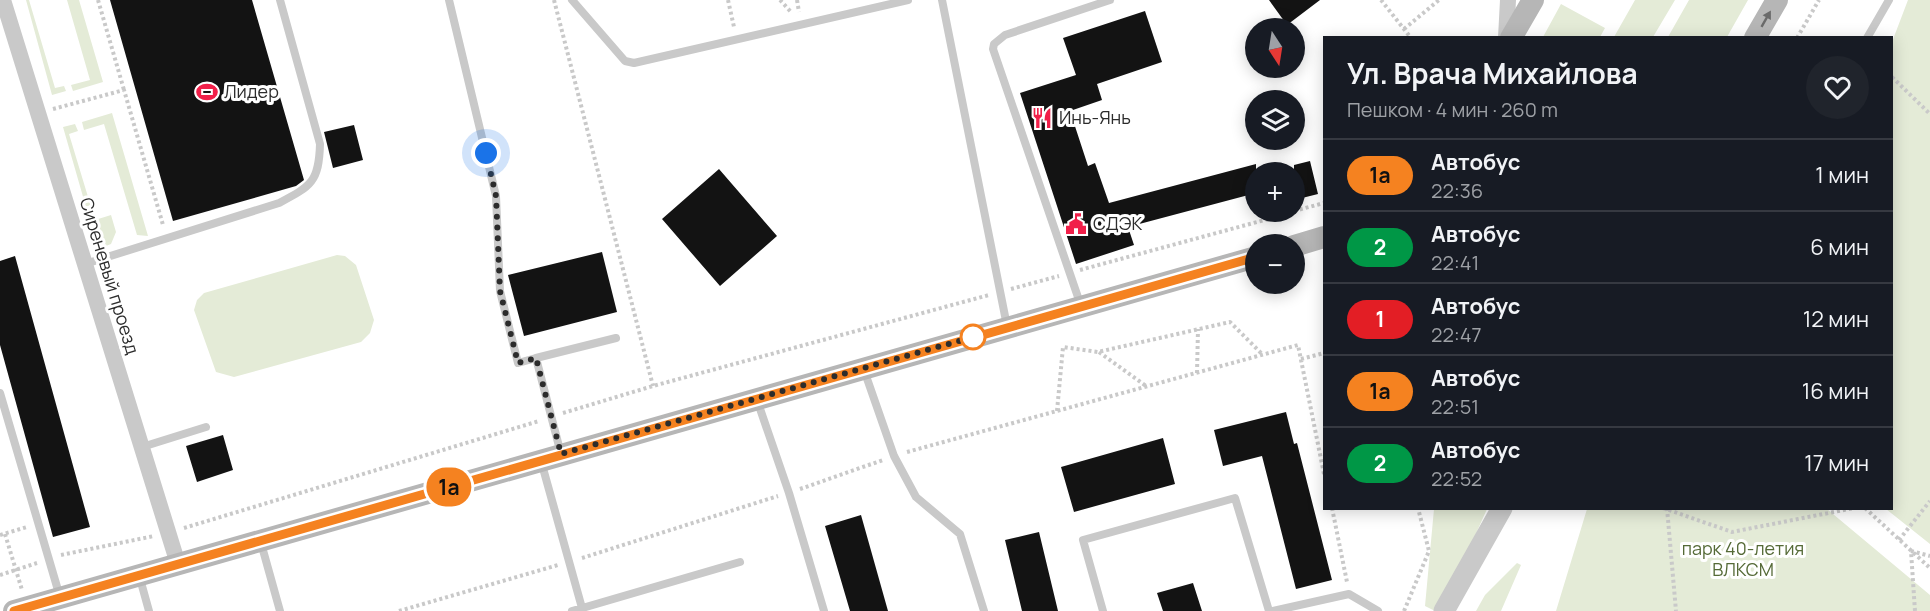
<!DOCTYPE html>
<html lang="ru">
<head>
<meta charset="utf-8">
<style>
  body { margin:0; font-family:Manrope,sans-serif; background:#20242c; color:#f1f3f6; height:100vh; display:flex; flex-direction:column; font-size:22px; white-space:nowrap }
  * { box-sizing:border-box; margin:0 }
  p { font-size:20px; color:#9ea1a6 }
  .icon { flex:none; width:33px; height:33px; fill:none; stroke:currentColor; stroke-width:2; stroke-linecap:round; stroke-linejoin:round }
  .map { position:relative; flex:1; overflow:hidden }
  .sheet { position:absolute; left:1323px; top:36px; width:570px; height:474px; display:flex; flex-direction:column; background:#171b24; border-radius:0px; box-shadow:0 3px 15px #0003 }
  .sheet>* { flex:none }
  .badge { padding:0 12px; border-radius:20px; font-size:21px; line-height:39px }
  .needle { width:39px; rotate:168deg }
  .buttons { position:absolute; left:1245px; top:18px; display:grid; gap:12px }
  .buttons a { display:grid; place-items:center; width:60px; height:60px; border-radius:50%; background:#171b24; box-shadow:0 3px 15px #0003; font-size:30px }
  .you { position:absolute; width:30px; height:30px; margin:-15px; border:4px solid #fff; border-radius:50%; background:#1a73e8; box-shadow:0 0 0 9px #1a73e833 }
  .map>.badge { position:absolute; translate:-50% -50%; box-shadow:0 0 0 3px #fff }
  .round { display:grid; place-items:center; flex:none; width:63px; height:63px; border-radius:32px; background:#20242c }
  .summary { display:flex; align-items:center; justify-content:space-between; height:102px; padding:0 24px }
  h1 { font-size:28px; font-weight:700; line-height:45px }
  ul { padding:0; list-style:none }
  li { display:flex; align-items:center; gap:18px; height:72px; padding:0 24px; border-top:2px solid #363941 }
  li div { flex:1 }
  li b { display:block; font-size:22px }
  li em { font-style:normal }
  li .badge { min-width:66px; font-weight:700; text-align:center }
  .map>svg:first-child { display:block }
  .green { fill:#e4ebd7 }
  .building { fill:#131313 }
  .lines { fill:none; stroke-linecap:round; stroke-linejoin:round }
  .path { stroke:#c9c9c9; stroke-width:4; stroke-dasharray:3 3; stroke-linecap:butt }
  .service { stroke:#c9c9c9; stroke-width:8 }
  .minor { stroke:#c9c9c9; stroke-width:16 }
  .tertiary { stroke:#c9c9c9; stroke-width:21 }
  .secondary { stroke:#b6b6b6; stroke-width:22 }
  .oneway { fill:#6a6a6a }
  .line-casing { stroke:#fff; stroke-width:14 }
  .line { stroke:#f58220; stroke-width:9 }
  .walk { stroke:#2c2c2c; stroke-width:6; stroke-dasharray:0 10.8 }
  .stop-dot { fill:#fff; stroke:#f58220; stroke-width:3 }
  .labels { text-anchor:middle; stroke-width:6; stroke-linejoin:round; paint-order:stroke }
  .poi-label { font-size:18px; fill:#2c2c2c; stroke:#fff; text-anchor:start }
  .street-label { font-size:18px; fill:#2c2c2c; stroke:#fff }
  .park-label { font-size:18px; fill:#556a37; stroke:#fff }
</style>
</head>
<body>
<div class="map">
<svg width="1930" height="611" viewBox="0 0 1930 611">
  <rect width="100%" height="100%" fill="#fff"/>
  <!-- green -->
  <path class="green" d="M 26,0 L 29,0 L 55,88 L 64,86 L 66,91 L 52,95 Z
    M 67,0 L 79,0 L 103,82 L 73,91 L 71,85 L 90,80 Z
    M 1635,0 L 1675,0 L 1653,37 L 1614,37 Z
    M 1689,0 L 1748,0 L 1727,37 L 1668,37 Z
    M 1908,0 L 1930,0 L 1930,544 L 1886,509 L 1892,508 L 1892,42 Z
    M 1561,4 L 1605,28 L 1600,37 L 1543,37 Z
    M 112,113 L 148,236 L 137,235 L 104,124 L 84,130 L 82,122 Z
    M 75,124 L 78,131 L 69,134 L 95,220 L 111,215 L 116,232 L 111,244 L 98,249 L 63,127 Z
    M 337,255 L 345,256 L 356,265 L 374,320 L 370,333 L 361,342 L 234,377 L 216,372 L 194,310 L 197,300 L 204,293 Z
    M 1434,509 L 1487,509 L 1443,607 L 1435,611 L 1425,606 Z
    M 1587,509 L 1827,509 L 1930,595 L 1930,611 L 1556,611 Z
    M 1517,563 L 1521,565 L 1501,611 L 1476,611 L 1485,595 Z"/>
  <!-- building -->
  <path class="building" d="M 110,0 L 252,0 L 304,180 L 296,186 L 173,221 Z
    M 1269,0 L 1320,0 L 1287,25 Z
    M 1145,11 L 1162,62 L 1097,84 L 1102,100 L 1070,111 L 1088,166 L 1095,163 L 1109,203 L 1256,164 L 1256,193 L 1128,227 L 1134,245 L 1076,264 L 1020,93 L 1076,75 L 1063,38 Z
    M 354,125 L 363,160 L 333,168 L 324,132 Z
    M 1310,161 L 1318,194 L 1294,200 L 1294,165 Z
    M 719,169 L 777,236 L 720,286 L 662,219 Z
    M 602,252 L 617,312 L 524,336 L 508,275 Z
    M 15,256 L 90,527 L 53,537 L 0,345 L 0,261 Z
    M 1286,412 L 1294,444 L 1297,443 L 1332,580 L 1296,589 L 1262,456 L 1223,466 L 1214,430 Z
    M 223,435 L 233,470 L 197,482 L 186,446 Z
    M 1163,438 L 1175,484 L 1074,512 L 1061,467 Z
    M 861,515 L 888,611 L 850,611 L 825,526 Z
    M 1039,532 L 1058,611 L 1022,611 L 1005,540 Z
    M 1193,583 L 1202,611 L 1163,611 L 1157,593 Z"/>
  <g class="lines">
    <!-- path -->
    <path class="path" d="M 98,0 L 124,90
      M 554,0 L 653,386
      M 728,0 L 734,27
      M 780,0 L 792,13
      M 797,0 L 799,12
      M 1381,0 L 1411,38
      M 1404,29 L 1439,0
      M 1797,38 L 1819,0
      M 1892,77 L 1930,114
      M 53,109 L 124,90 L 163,225
      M 1294,211 L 1324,203
      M 1080,270 L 1294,212
      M 1011,289 L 1059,276
      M 1099,352 L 1146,386
      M 1301,359 L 1324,353
      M 1197,373 L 1198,329
      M 1057,411 L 1063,347 L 1098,352 L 1230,322 L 1263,355
      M 563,413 L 653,386 L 989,295
      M 907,452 L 1298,345 L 1324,474
      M 800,489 L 883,460
      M 1332,508 L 1347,582
      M 1663,508 L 1732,532 L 1854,508
      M 1667,508 L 1676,611
      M 1865,508 L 1930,568
      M 184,528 L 539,421
      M 5,534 L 22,590
      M 0,535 L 27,527
      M 1899,540 L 1930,501
      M 61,555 L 154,536
      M 582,558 L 778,496
      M 0,575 L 37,563
      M 399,611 L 558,565
      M 1404,611 L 1429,551 L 1418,508
      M 1915,611 L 1911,551 L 1930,556"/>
    <!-- service -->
    <path class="service" d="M 449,0 L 496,196 L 500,291 L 518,363 L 536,358 L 561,454
      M 572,0 L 625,61 L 634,63 L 908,0
      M 942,0 L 1007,326
      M 1867,38 L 1889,0
      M 85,264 L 279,203 C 311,186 319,182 320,144 L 280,0
      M 1081,306 L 993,49 L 994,44 L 1005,35 L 1110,0
      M 536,358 L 616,338
      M 864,370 L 894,456 L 916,497 L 960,534 L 984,611
      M 0,393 L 60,597
      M 757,400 L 789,493 L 824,611
      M 142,447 L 206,427
      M 541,461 L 582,608
      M 261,543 L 280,611
      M 139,575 L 149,611
      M 572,611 L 740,562
      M 1103,611 L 1083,540 L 1235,498 L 1269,611
      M 1273,611 L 1349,594 L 1378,611"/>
    <!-- minor -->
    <path class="minor" d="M 3,0 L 178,564
      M 1506,38 L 1508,0"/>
    <!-- tertiary -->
    <path class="tertiary" d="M 1444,611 L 1502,508"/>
    <!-- secondary -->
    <path class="secondary" d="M 1511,38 L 1533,0
      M 1755,38 L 1777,0
      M 1294,246 L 1324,237
      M 14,611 L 1256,257"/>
  </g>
  <!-- one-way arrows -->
  <defs><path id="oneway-solid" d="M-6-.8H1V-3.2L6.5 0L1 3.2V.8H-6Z" transform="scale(1.5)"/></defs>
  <use class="oneway" href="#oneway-solid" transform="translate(1766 19) rotate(-60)"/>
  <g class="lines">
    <defs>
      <path id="line" d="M 14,611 L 1256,257"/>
    </defs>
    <!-- line casing -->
    <use href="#line" class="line-casing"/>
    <!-- line -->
    <use href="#line" class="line"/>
    <!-- walk -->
    <path class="walk" d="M 486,153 L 496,196 L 500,291 L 518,363 L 536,358 L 561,454 L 973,337"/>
  </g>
  <!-- icons -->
  <defs>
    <symbol id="stadium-bare" viewBox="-9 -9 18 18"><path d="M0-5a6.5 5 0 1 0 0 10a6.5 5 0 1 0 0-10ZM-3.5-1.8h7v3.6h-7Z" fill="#f11f49" stroke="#fff" stroke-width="2.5" paint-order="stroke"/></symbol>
    <symbol id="restaurant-bare" viewBox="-9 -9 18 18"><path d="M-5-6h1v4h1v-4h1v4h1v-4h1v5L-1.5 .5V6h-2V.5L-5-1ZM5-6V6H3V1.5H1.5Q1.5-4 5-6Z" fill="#f11f49" stroke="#fff" stroke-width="2.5" paint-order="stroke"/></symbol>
    <symbol id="civic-bare" viewBox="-9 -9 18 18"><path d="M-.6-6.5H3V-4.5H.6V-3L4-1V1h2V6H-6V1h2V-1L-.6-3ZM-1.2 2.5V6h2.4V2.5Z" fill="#f11f49" stroke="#fff" stroke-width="2.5" paint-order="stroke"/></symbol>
  </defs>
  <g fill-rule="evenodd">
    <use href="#stadium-bare" x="192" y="77" width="30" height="30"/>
    <use href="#restaurant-bare" x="1027" y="103" width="30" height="30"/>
    <use href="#civic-bare" x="1061" y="209" width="30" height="30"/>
  </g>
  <!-- markers -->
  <circle class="stop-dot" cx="973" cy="337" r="12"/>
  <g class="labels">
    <!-- poi labels -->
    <g class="poi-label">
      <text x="224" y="98">Лидер</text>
      <text x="1059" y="124">Инь-Янь</text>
      <text x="1093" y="230">СДЭК</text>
    </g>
    <!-- street labels -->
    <g class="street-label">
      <text transform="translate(109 276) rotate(73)" y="6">Сиреневый проезд</text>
    </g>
    <!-- park labels -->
    <g class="park-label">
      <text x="1743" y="555">парк 40-летия<tspan x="1743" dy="21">ВЛКСМ</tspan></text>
    </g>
  </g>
</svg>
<div class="buttons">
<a><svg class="needle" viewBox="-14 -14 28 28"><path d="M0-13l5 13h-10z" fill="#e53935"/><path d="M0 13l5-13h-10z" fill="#9ea1a6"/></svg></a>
<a><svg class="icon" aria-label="layers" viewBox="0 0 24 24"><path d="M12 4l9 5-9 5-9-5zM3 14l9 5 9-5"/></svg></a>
<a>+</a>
<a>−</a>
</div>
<div class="you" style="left:486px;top:153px"></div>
<b class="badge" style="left:449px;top:487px;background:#f58220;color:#111">1а</b>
<section class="sheet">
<div class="summary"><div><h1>Ул. Врача Михайлова</h1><p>Пешком · 4 мин · 260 m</p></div><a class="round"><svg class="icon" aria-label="heart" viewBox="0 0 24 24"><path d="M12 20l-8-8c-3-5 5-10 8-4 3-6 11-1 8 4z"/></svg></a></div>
<ul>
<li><span class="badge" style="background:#f58220;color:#111">1а</span><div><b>Автобус</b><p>22:36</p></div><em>1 мин</em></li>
<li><span class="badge" style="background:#009746;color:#fff">2</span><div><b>Автобус</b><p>22:41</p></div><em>6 мин</em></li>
<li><span class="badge" style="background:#e31e25;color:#fff">1</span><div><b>Автобус</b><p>22:47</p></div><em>12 мин</em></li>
<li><span class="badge" style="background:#f58220;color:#111">1а</span><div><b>Автобус</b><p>22:51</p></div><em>16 мин</em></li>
<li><span class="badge" style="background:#009746;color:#fff">2</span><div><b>Автобус</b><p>22:52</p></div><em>17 мин</em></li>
</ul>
</section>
</div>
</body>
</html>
